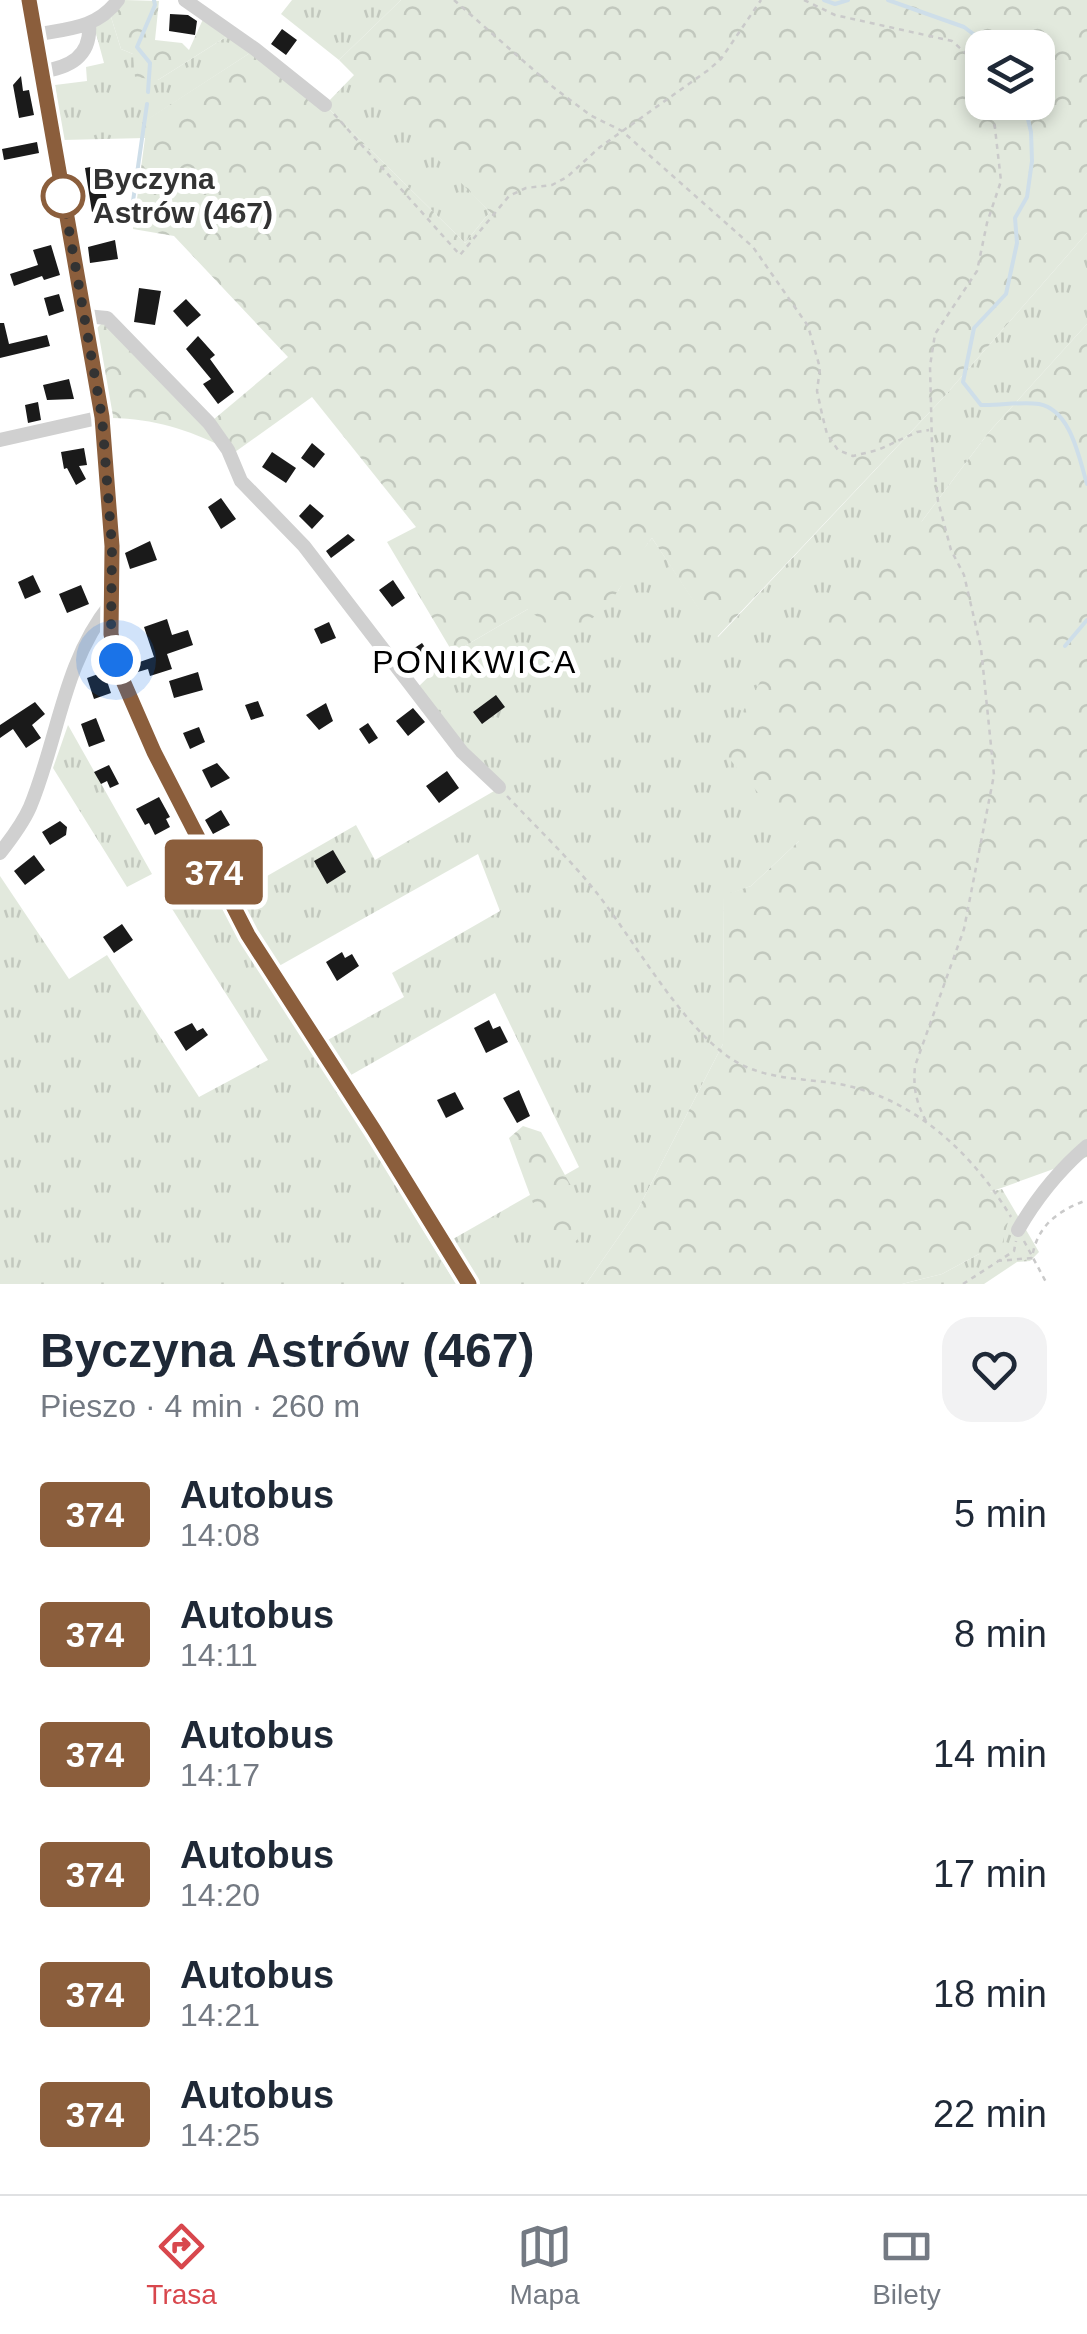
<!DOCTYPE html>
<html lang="pl">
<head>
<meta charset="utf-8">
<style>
  body { margin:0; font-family:Helvetica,sans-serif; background:#f2f2f3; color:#1f2937; height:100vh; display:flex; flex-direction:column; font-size:38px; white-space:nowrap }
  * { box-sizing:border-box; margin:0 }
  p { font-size:32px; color:#747a83 }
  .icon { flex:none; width:55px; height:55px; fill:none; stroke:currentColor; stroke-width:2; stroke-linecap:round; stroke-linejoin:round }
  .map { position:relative; height:1284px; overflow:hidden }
  .drawer { display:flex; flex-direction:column; background:#fff; flex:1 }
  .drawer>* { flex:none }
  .badge { padding:0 20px; border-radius:8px; font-size:35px; line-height:65px }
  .controls { position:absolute; left:965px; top:30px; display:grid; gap:20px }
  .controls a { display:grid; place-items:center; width:90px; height:90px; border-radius:20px; background:#fff; box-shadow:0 5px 15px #0003; font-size:50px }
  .you { position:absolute; width:50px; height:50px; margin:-25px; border:8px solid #fff; border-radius:50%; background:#1a73e8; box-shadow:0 0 0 15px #1a73e833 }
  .map>.badge { position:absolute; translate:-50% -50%; box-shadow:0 0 0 5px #fff }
  .round { display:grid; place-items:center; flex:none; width:105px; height:105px; border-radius:30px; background:#f2f2f3 }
  .headline { display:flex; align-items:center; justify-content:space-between; height:170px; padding:0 40px }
  h1 { font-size:48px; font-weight:800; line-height:75px }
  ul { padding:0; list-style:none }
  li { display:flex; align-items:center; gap:30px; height:120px; padding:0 40px }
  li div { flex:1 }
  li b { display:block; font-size:38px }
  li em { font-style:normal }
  li .badge { min-width:110px; font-weight:700; text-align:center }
  .tab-bar { display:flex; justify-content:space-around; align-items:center; height:140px; border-top:2px solid #e0e1e3; background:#fff; font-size:28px; color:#747a83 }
  .tab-bar a { display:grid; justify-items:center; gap:5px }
  .tab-bar .selected { color:#d8474d }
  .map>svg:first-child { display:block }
  .grass { fill:url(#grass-tufts) }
  .forest { fill:url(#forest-crowns); fill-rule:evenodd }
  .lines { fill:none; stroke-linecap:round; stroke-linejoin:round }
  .stream { stroke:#cedee9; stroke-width:4 }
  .building { fill:#1a1a1a }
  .path { stroke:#cacaca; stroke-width:2.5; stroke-dasharray:5 5; stroke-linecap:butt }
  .minor { stroke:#d0d0d0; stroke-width:14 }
  .line-casing { stroke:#fff; stroke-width:22 }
  .line { stroke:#8b5e3c; stroke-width:15 }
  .walk { stroke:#333; stroke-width:10; stroke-dasharray:0 18 }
  .stop-dot { fill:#fff; stroke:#8b5e3c; stroke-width:5 }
  .labels { text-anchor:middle; stroke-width:10; stroke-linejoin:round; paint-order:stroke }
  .stop-label { font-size:30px; font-weight:bold; fill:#333; stroke:#fff; text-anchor:start }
  .neighbourhood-label { font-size:32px; letter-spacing:2.5px; fill:#000; stroke:#fff }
</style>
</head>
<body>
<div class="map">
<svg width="1087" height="1284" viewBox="0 0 1087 1284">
  <defs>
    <pattern id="grass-tufts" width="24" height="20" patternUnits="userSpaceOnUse" patternTransform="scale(2.5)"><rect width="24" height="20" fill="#e2e9dd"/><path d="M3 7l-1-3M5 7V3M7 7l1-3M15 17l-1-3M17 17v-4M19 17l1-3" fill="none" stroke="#c2c8be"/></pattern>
    <pattern id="forest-crowns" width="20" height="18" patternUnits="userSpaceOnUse" patternTransform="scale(2.5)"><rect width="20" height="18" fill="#e2e9dd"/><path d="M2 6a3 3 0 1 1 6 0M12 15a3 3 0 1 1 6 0" fill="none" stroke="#c2c8be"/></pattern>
  </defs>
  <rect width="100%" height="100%" fill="#fff"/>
  <!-- grass -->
  <path class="grass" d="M 292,0 L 401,0 L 339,60 L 281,14 Z
    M 111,17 L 121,49 L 133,54 L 158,80 L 229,35 L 253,51 L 141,124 L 145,138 L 63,140 L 55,85 L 87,81 L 86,67 L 104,63 L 94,26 Z
    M 356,73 L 490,212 L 465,243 L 325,105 Z
    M 1087,233 L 1087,324 L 989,432 L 922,521 L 799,841 L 751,886 L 724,896 L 723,1044 L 638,1209 L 586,1284 L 480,1284 L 453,1239 L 579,1167 L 495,993 L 351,1075 L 326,1041 L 404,997 L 392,973 L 500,911 L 478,854 L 279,966 L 234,895 L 356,825 L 375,860 L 501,787 L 416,689 L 453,653 L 528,609 L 618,591 L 637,557 L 652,538 L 718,637 L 942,399 Z
    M 68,725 L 152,874 L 127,887 L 53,768 Z
    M 204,865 L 245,949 L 333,1081 L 456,1284 L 0,1284 L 0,876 L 69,979 L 107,955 L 199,1097 L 268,1060 L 162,893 Z
    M 1002,1189 L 1039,1252 L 1030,1261 L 1017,1262 L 984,1284 L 902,1284 L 942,1274 L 979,1254 L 990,1192 Z"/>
  <!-- forest -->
  <path class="forest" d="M 124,0 L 159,1 L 155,40 L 182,43 L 189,50 L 204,17 L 229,35 L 158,80 L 135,77 L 133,54 L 121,49 L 111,17 Z
    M 401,0 L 1087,0 L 1087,233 L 942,399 L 717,637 L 652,538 C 631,564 617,606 586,622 C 577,627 564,628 554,631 L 528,609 L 453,653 L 387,542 L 416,527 L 312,397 L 235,452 L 213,420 L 288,357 L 174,236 L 133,229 L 145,138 L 140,124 L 253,51 L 325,105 L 465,243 L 490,212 L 339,60 ZM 982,48 L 1038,48 L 1038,102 L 982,102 Z
    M 107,318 L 225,448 C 187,429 154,419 112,418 L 99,368 L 96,329 Z
    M 1087,324 L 1087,1157 L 990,1192 L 1008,1222 L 1000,1252 L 979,1254 L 942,1274 L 902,1284 L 586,1284 L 638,1209 L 723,1044 L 724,895 L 751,886 L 799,841 L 721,749 L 760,682 L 922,521 L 989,432 Z
    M 523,1126 L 541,1132 L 575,1193 L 578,1239 L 563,1252 L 544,1233 L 509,1138 Z"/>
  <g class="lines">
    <!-- stream -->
    <path class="stream" d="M 824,0 L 835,4 L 848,0
      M 888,0 L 964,27 L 992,48
      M 148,92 L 150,63 L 137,47 L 155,5 L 154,0
      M 1024,102 L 1031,132 L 1032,161 L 1027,197 L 1015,218 L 1017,243 L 1006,294 L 974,328 L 963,382 L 981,405 C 999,406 1021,401 1039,404 C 1071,410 1079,458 1087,484
      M 130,222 L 147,104
      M 1065,646 L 1087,620"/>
  </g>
  <!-- building -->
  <path class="building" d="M 170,14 L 188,15 L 197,21 L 195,35 L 169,31 Z
    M 282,29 L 297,40 L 286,55 L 271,44 Z
    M 21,76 L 23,91 L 29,90 L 34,115 L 19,118 L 13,85 Z
    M 37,142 L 39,153 L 4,160 L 2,149 Z
    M 102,165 L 108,210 L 92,212 L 85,168 Z
    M 115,240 L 118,259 L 90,263 L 88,247 Z
    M 51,245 L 60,275 L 44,280 L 42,276 L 14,286 L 10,274 L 38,265 L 33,250 Z
    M 139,288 L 161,291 L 155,325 L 134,322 Z
    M 59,294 L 64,311 L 49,316 L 44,298 Z
    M 186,299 L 201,315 L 187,327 L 173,311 Z
    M 0,323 L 4,323 L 9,344 L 47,335 L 50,346 L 0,358 Z
    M 198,336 L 215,355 L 210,359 L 234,392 L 218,404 L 203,384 L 211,379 L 186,349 Z
    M 69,379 L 74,399 L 47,400 L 43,385 Z
    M 38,402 L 41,420 L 28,423 L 25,405 Z
    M 312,443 L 325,454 L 314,468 L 301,458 Z
    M 84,448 L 87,465 L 79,466 L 86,479 L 76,485 L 67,468 L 64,469 L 61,452 Z
    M 272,452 L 296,468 L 286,483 L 262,467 Z
    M 221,498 L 236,519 L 221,529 L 208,507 Z
    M 310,504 L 324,516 L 312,529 L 299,516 Z
    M 348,534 L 355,540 L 331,558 L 326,551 Z
    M 150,541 L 157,560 L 130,569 L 125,553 Z
    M 33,575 L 41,592 L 25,599 L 18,582 Z
    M 393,580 L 405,598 L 392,607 L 379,590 Z
    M 81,585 L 89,604 L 67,613 L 59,594 Z
    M 167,619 L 172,635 L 188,630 L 193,645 L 167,654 L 172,669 L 150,676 L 148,669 L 131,674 L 128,666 L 154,657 L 144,627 Z
    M 329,622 L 336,638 L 321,644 L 314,629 Z
    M 422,643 L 433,659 L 418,669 L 407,653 Z
    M 104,672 L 111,693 L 94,699 L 87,678 Z
    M 198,672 L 203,690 L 174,698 L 169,681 Z
    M 496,695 L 505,707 L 482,724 L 473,712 Z
    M 258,701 L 264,716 L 251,720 L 245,705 Z
    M 35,702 L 45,714 L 32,725 L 41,738 L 26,748 L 13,729 L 0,738 L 0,725 Z
    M 326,703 L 333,721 L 319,730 L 306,715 Z
    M 413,708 L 425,722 L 408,736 L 396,721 Z
    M 96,718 L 105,741 L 89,747 L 81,724 Z
    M 368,723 L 378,738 L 369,744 L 359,729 Z
    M 199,727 L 205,742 L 190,749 L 183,733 Z
    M 217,763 L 230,778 L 211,788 L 202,770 Z
    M 109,765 L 119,784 L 110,788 L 107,781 L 101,784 L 94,772 Z
    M 447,771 L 459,788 L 439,803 L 426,786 Z
    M 159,797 L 170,817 L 166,819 L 170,827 L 155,835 L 149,823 L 145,825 L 136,809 Z
    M 221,810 L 230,825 L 213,834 L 205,820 Z
    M 60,821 L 67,827 L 66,835 L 50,845 L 42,832 Z
    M 238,845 L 247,861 L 254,857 L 262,872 L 242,883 L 225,853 Z
    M 179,847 L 187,863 L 170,872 L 161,856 Z
    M 333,850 L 346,872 L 327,884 L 314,861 Z
    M 34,855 L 45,870 L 25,885 L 14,871 Z
    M 122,924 L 133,940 L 114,953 L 103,937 Z
    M 342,952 L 345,958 L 352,954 L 359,966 L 337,981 L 326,962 Z
    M 489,1020 L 493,1029 L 500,1026 L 508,1042 L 486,1053 L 474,1028 Z
    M 192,1023 L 197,1031 L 203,1028 L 208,1035 L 186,1051 L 174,1032 Z
    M 519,1090 L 530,1116 L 517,1123 L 503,1098 Z
    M 455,1092 L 464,1109 L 446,1118 L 437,1100 Z"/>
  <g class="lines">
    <!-- path -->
    <path class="path" d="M 454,0 L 553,87 L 590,115 L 622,131 L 753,247 L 808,326 L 820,368 L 817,391 L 822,414 L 827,434 L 838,450 L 853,456 L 878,450 L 917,432 L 929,430
      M 804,0 L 835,15 L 952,41 L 970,57 L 982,78
      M 334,114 L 460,255 L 509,196 L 526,188 L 552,185 L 567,177 L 600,147 L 707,71 L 721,59 L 761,0
      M 507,796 C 537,828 569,858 596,892 C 635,941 679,1023 730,1058 C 761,1079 798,1078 833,1083 C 911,1095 972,1152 1011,1217
      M 926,1121 C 916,1102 913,1088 915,1066 L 964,929 L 994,775 L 981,648 L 964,575 L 951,550 L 938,501 L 932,445 L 930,366 L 935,334 L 977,271 L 987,223 L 1001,181 L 992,102
      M 1024,1241 L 1047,1284
      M 997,1261 L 1032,1258 C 1037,1225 1058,1211 1087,1200
      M 963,1284 L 1014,1251 L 1016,1241"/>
    <!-- minor -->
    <path class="minor" d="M 29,0 L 102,417 L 112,546 L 111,634 L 119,674 L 154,752 L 247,935 L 374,1130 L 469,1284
      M 185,0 L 255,49 L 325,105
      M 34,35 C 66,29 97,29 118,0
      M 39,72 C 69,68 92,57 89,23
      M 85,316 L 107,318 L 209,423 L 228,450 L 241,481 L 304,546 L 462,752 L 499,787
      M 0,440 L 102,417
      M 0,853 C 11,839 23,823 30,807 C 58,740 63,663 110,605
      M 1018,1230 C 1037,1197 1059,1170 1087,1146"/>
  </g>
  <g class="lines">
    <defs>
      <path id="line" d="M 29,0 L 102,417 L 112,546 L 111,634 L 120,674 L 154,752 L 248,935 L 374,1130 L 469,1284"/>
    </defs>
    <!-- line casing -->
    <use href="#line" class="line-casing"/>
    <!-- line -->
    <use href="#line" class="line"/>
    <!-- walk -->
    <path class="walk" d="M 63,196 L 102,417 L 112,546 L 111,634 L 116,660"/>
  </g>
  <!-- markers -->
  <circle class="stop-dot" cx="63" cy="196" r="20"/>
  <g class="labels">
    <!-- stop labels -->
    <g class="stop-label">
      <text x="93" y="189">Byczyna<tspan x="93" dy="34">Astrów (467)</tspan></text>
    </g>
    <!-- neighbourhood labels -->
    <g class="neighbourhood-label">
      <text x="475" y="673">PONIKWICA</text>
    </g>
  </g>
</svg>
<div class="controls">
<a><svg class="icon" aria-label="layers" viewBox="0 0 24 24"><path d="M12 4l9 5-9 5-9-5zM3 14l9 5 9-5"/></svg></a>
</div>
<div class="you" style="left:116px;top:660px"></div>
<b class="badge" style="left:214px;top:872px;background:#8b5e3c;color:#fff">374</b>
</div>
<section class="drawer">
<div class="headline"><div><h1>Byczyna Astrów (467)</h1><p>Pieszo · 4 min · 260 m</p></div><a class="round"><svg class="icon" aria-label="heart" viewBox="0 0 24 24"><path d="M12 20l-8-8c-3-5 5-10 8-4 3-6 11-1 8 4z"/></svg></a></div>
<ul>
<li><span class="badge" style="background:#8b5e3c;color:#fff">374</span><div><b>Autobus</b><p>14:08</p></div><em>5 min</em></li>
<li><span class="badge" style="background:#8b5e3c;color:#fff">374</span><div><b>Autobus</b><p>14:11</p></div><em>8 min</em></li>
<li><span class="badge" style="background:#8b5e3c;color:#fff">374</span><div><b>Autobus</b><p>14:17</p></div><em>14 min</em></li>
<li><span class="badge" style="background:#8b5e3c;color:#fff">374</span><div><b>Autobus</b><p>14:20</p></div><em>17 min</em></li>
<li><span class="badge" style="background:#8b5e3c;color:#fff">374</span><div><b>Autobus</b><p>14:21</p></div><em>18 min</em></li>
<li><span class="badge" style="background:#8b5e3c;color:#fff">374</span><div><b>Autobus</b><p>14:25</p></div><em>22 min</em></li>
</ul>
</section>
<nav class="tab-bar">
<a class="selected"><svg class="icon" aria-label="directions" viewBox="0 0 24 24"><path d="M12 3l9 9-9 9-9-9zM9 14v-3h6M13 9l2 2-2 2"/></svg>Trasa</a>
<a><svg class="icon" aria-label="map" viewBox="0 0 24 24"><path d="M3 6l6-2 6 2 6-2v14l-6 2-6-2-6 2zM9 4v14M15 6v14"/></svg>Mapa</a>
<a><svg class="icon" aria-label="tickets" viewBox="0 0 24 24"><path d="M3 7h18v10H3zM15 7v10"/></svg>Bilety</a>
</nav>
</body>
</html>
